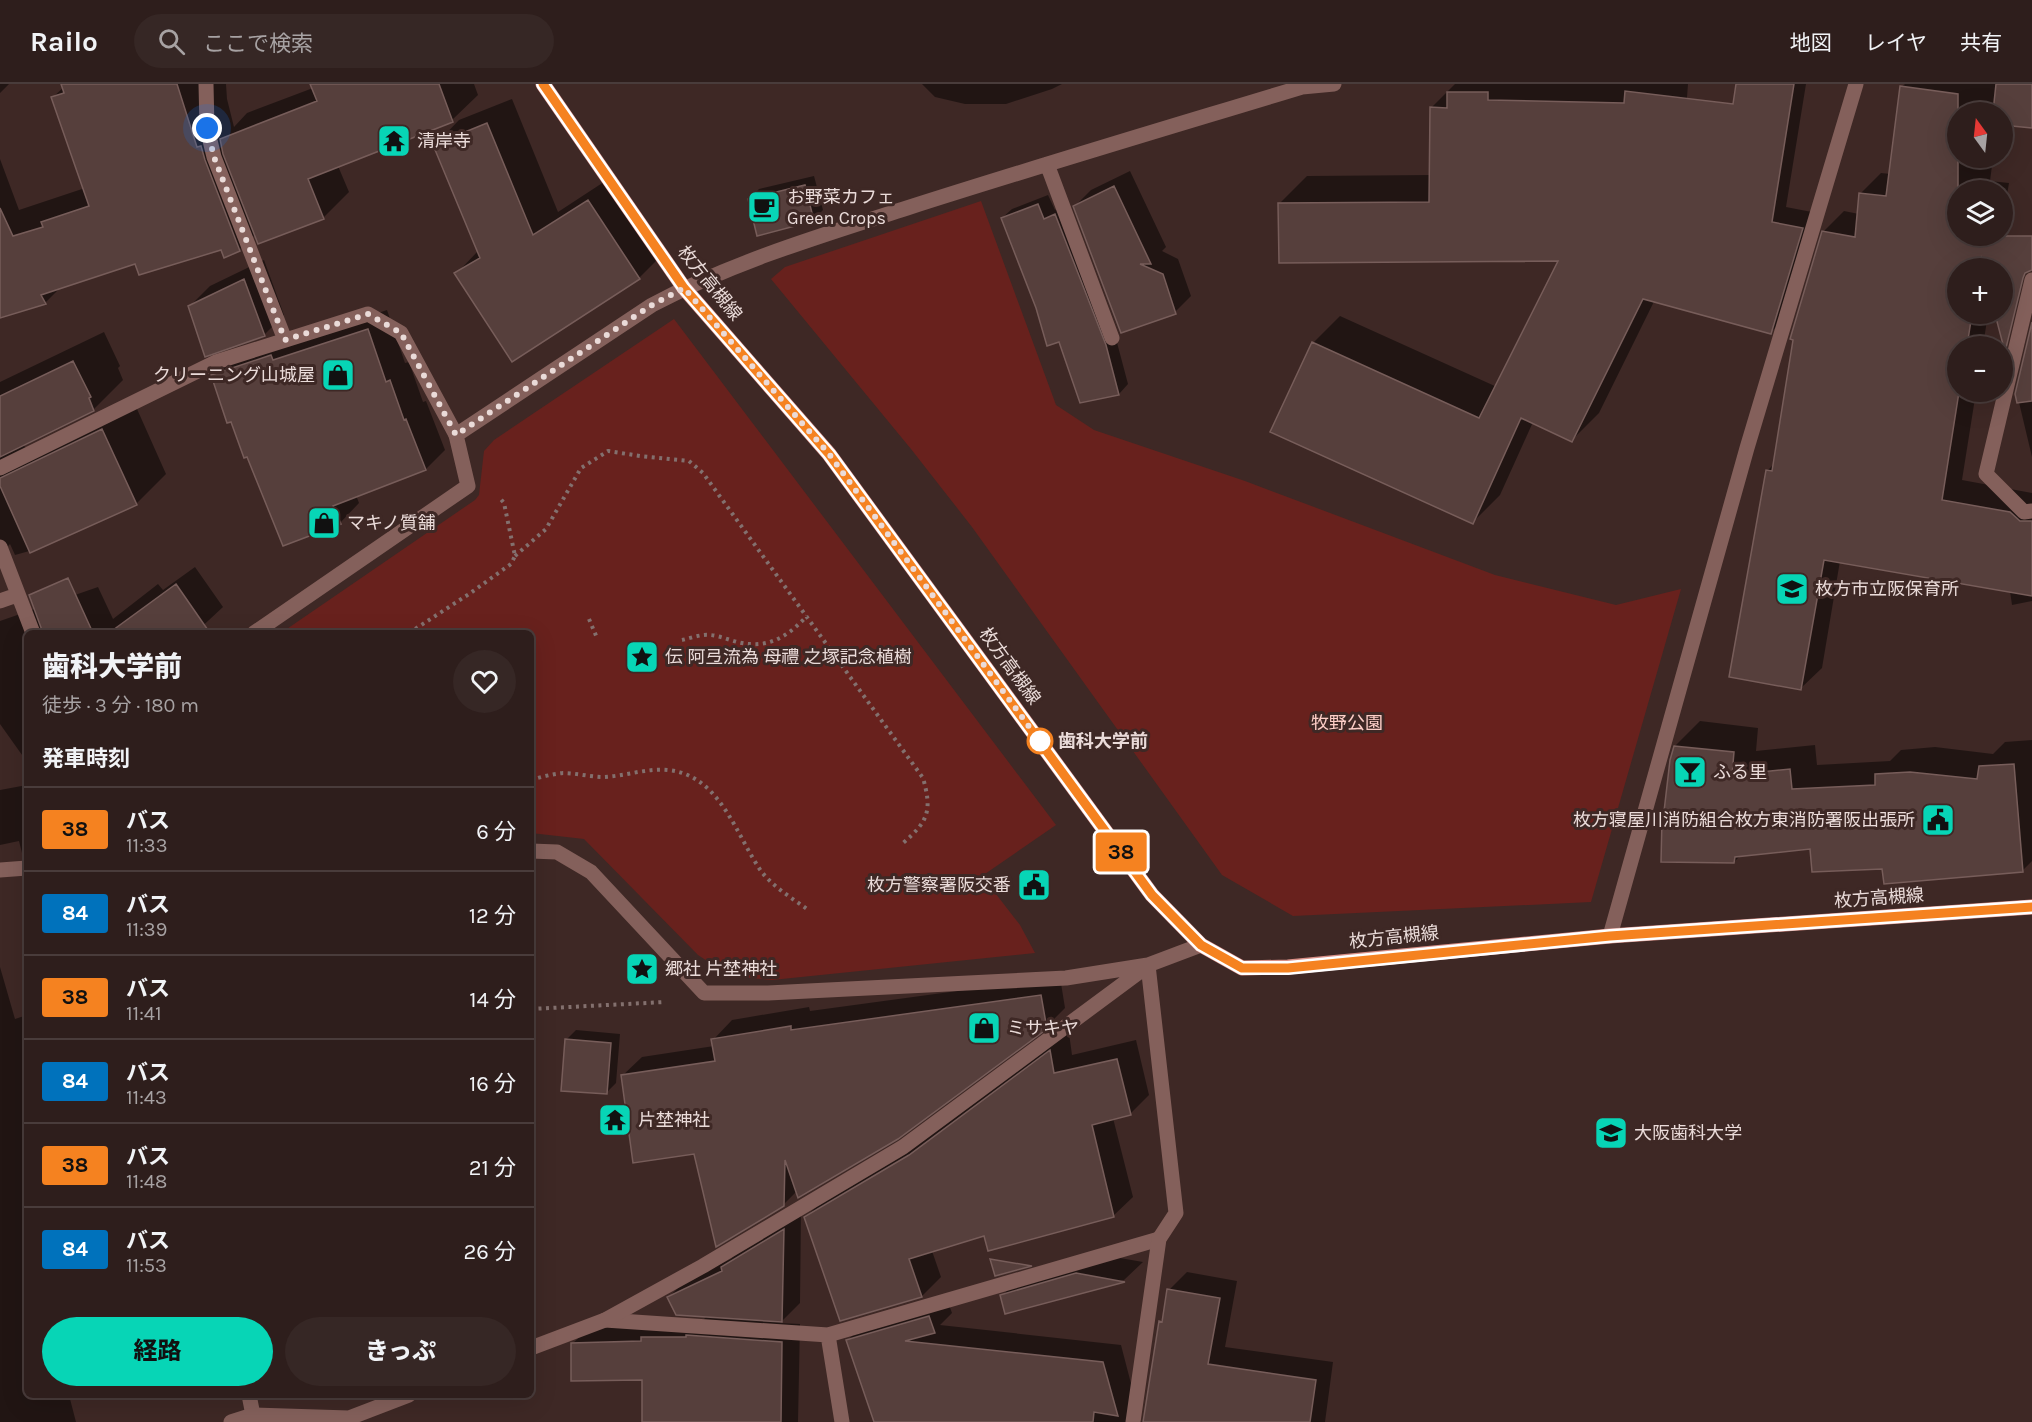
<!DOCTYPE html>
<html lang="ja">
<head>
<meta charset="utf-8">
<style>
  body { margin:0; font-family:Karla,"Noto Sans JP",sans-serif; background:#362725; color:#f1f3f6; height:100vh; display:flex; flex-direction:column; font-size:22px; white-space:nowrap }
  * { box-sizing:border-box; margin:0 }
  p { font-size:20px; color:#a7a2a3 }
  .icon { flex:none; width:33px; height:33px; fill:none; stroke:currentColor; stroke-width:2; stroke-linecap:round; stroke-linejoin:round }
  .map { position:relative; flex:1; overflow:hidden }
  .sheet { position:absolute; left:24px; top:546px; width:510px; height:768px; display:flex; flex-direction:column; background:#2e1e1c; border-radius:9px; box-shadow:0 6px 24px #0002,0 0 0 2px #493c3b }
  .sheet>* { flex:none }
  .badge { padding:0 12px; border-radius:4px; font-size:21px; line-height:39px }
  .needle { width:39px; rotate:345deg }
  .fabs { position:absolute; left:1947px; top:18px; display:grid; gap:12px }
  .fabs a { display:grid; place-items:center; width:66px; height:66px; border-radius:50%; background:#2e1e1c; box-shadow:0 6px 24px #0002,0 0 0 2px #493c3b; font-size:30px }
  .you { position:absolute; width:30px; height:30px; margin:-15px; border:4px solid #fff; border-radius:50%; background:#1a73e8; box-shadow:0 0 0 9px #1a73e833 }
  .map>.badge { position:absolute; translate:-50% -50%; box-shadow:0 0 0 3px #fff }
  h2 { padding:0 18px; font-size:22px; line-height:54px }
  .round { display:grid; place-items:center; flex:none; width:63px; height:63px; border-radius:32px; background:#362725 }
  .summary { display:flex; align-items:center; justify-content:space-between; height:102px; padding:0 18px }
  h1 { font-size:28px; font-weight:800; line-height:45px }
  .primary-button { display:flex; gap:12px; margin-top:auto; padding:12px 18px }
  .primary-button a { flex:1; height:69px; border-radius:36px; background:#07d5b6; color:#111; font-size:24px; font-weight:800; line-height:69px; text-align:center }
  .primary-button a+a { background:#362725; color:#f1f3f6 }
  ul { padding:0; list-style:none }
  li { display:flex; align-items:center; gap:18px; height:84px; padding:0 18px; border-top:2px solid #493c3b }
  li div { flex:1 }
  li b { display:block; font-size:22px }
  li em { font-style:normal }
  li .badge { min-width:66px; font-weight:700; text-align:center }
  header { display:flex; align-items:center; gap:36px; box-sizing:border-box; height:84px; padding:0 30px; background:#2e1e1c; border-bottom:2px solid #493c3b }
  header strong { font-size:28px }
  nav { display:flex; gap:33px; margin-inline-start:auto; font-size:21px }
  .search { width:420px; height:54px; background:#362725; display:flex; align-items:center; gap:15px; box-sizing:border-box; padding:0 21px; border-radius:33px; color:#a7a2a3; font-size:22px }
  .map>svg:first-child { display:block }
  .green { fill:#68211d }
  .shadow { fill:#0007 }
  .building { fill:#563f3c; stroke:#775d5a; stroke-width:1.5 }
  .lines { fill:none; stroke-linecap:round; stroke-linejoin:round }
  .path { stroke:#83706e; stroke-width:4; stroke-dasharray:3 4.5; stroke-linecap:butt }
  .lane { stroke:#84605b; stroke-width:15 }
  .street { stroke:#84605b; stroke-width:15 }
  .primary { stroke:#d88f86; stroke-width:15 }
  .line-casing { stroke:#fff; stroke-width:14 }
  .line { stroke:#f58220; stroke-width:9 }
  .walk { stroke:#eadbd9; stroke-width:6; stroke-dasharray:0 10.8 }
  .stop-dot { fill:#fff; stroke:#f58220; stroke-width:3 }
  .labels { text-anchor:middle; stroke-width:6; stroke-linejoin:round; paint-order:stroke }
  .poi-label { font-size:18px; fill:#eadbd9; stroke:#3e2825; text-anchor:start }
  .street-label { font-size:18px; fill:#eadbd9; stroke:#3e2825 }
  .park-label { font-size:18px; fill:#fdcec7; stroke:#3e2825 }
  .stop-label { font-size:18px; font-weight:bold; fill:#eadbd9; stroke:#3e2825; text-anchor:start }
</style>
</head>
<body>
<header>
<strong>Railo</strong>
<div class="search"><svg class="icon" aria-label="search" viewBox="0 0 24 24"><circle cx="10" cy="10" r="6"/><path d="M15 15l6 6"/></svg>ここで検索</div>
<nav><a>地図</a><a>レイヤ</a><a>共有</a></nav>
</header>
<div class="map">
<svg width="2032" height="1338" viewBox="0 0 2032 1338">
  <rect width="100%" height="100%" fill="#3e2825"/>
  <!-- green -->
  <path class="green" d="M 981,117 L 1056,321 L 1094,346 L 1245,397 L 1495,491 L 1616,521 L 1681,505 L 1591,818 L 1293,832 L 1222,791 L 972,443 L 911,365 L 771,195 L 785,183 Z
    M 674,235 L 1056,741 L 982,792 L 1020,841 L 1035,869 L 772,896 L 730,892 L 698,871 L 584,755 L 531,749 L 531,549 L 281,549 L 475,416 L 479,411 L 484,367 L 494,356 Z"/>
  <!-- shadow -->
  <path class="shadow" d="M 0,0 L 9,0 L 0,9 Z
    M 63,0 L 226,0 L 227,15 L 234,43 L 247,29 L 313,4 L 311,0 L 474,0 L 478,11 L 452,36 L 338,82 L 349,108 L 323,134 L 256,150 L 239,166 L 222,164 L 136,178 L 62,202 L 45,219 L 0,233 L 0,75 L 19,126 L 85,104 L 53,13 L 64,3 Z
    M 922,0 L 1062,0 L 1052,5 L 1006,20 L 965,20 L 935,13 Z
    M 1455,0 L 1688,0 L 1675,175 L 1599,329 L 1571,357 L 1533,338 L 1500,411 L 1472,439 L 1313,259 L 1340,232 L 1497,303 L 1560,176 L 1280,119 L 1307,92 L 1431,91 L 1431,24 Z
    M 1737,0 L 1806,0 L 1786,123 L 1817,129 L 1786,233 L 1771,248 Z
    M 1905,0 L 2032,0 L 2032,43 L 2002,28 L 1958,28 L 1958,74 L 1993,74 L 1990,97 L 2009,99 L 2002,141 L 2002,106 L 1958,106 L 1958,152 L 2001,152 L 1996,184 L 1958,184 L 1958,230 L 1988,230 L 1983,262 L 1958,262 L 1958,308 L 1976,308 L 1962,396 L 2032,409 L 2032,517 L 2012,521 L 2010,507 L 1840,477 L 1822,584 L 1801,604 L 1768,386 L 1774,380 L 1823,148 L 1844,127 L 1859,130 L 1860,110 L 1881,89 L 1891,90 L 1901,3 Z
    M 512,15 L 558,128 L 613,92 L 664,169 L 639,194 L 456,190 L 478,167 L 435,61 L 459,36 Z
    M 1130,87 L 1166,163 L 1162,167 L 1178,175 L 1191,212 L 1175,228 L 1075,122 L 1091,106 Z
    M 814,92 L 823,126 L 813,136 L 749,115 L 759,105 Z
    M 1048,111 L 1055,126 L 1065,121 L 1115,251 L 1128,300 L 1119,310 L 1037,223 L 1002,134 L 1012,125 Z
    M 264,176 L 284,231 L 264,251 L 190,222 L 210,202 Z
    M 387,226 L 405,279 L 409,278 L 423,318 L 426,317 L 445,366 L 426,385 L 356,411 L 359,419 L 340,439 L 213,292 L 232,272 L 292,258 Z
    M 2032,245 L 2032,373 L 2017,310 Z
    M 104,248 L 120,282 L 118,284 L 123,296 L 93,326 L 23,360 L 25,363 L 36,363 L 133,316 L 166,390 L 136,420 L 33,466 L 15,471 L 10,460 L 0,471 L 0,298 Z
    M 195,483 L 223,523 L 195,549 L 27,549 L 27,678 L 0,640 L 0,537 L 98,503 L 113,535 L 158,500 L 163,506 Z
    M 1700,637 L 1758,644 L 1756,667 L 1815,661 L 1817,681 L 1890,677 L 1901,666 L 1935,663 L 1993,670 L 2005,658 L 2032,656 L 2032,777 L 2022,787 L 1884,783 L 1812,763 L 1741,771 L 1734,778 L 1675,662 Z
    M 27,701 L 27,774 L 23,773 L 19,757 L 0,761 L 0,706 Z
    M 0,883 L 15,935 L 27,931 L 27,1311 L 69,1311 L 76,1338 L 0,1338 Z
    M 1060,893 L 1065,924 L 1046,943 L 797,1107 L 783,1121 L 696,1068 L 622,992 L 642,973 L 714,962 L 713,956 L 732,936 L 809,923 L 810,927 Z
    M 576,946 L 620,950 L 616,999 L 606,1009 L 566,956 Z
    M 1069,949 L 1072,971 L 1136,956 L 1149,1011 L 1130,1030 L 1113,1034 L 1133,1113 L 1113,1132 L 985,1150 L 932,1167 L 941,1193 L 922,1212 L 841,1236 L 806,1133 L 825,1114 Z
    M 801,1129 L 800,1219 L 780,1239 L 800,1240 L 798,1338 L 644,1338 L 643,1294 L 572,1260 L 591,1242 L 704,1235 L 707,1232 L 669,1213 L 686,1196 L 731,1175 L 740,1165 Z
    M 1097,1170 L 1143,1178 L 1124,1196 L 1006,1228 L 1002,1212 L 1022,1191 Z
    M 1187,1188 L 1237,1197 L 1225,1263 L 1333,1278 L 1325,1338 L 1144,1338 L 1160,1238 L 1164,1234 L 1169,1206 Z
    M 947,1215 L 952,1229 L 940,1241 L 1121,1261 L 1141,1338 L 875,1338 L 848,1256 L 865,1239 Z"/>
  <!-- building -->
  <path class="building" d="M 61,0 L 177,0 L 197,63 L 201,62 L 205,76 L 240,167 L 224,174 L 221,166 L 139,191 L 135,180 L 41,211 L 46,220 L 0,234 L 0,124 L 13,152 L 43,143 L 41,138 L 89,122 L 51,13 L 64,9 Z
    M 310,0 L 439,0 L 453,38 L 308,95 L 324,135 L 258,160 L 223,70 L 220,55 L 317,17 Z
    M 1736,0 L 1794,0 L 1772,138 L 1803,144 L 1771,250 L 1643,215 L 1572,358 L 1521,334 L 1473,440 L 1270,348 L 1312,258 L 1479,334 L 1558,177 L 1279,179 L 1278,119 L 1429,118 L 1430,23 L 1447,24 L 1447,8 L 1488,8 L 1488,16 L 1624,19 L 1625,7 L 1733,20 Z
    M 1996,0 L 2032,0 L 2032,44 L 2002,41 L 2002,28 L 1993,28 Z
    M 1900,2 L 1958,10 L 1958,152 L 2032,152 L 2032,186 L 2025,189 L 2023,194 L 2005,268 L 1995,230 L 2002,230 L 2002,184 L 1984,184 L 1981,172 L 1979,184 L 1958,184 L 1958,230 L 1972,230 L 1967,262 L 1958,262 L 1958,308 L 1959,308 L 1942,416 L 2010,428 L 2020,437 L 2032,437 L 2032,512 L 1824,476 L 1801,606 L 1729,593 L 1766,386 L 1772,387 L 1793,256 L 1790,255 L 1822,147 L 1855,153 L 1859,109 L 1886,112 Z
    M 487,39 L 533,151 L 588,116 L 640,195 L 512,278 L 454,189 L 480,174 L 433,61 Z
    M 805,101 L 814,137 L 757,152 L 748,115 Z
    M 1114,102 L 1151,180 L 1140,180 L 1163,190 L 1176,230 L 1121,249 L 1073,122 Z
    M 1038,120 L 1044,135 L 1055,130 L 1106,261 L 1119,311 L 1080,319 L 1059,258 L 1047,262 L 1036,224 L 1001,134 Z
    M 244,195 L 265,252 L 205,273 L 188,222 Z
    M 2032,238 L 2032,317 L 2017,319 L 2015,310 Z
    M 368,245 L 386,298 L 390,296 L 404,336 L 406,335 L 426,386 L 333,422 L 341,440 L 283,462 L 247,373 L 244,374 L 231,338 L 227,339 L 211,291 L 271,271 L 273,276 Z
    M 73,277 L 91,313 L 89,314 L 94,327 L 0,373 L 0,312 Z
    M 102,345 L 137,421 L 30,469 L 0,402 L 0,394 Z
    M 68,494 L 93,549 L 43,549 L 29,511 Z
    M 176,500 L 210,549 L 109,549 Z
    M 1674,662 L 1734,668 L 1732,691 L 1790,685 L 1792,705 L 1875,701 L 1875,690 L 1910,688 L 1977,695 L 1979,682 L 2014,680 L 2023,788 L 1884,800 L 1882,785 L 1812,788 L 1810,765 L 1735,773 L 1734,779 L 1661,778 L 1662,736 L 1663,736 L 1670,676 Z
    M 1041,911 L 1047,945 L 898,1055 L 798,1114 L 785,1076 L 784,1122 L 716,1163 L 694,1070 L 633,1079 L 621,991 L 715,977 L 711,955 L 791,942 L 791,946 Z
    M 565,955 L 611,959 L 607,1010 L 561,1007 Z
    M 1050,966 L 1054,989 L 1117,975 L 1131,1031 L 1092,1041 L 1114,1133 L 988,1167 L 984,1152 L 909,1175 L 922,1213 L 840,1237 L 804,1133 L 909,1071 Z
    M 784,1145 L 782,1238 L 676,1231 L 667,1213 L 722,1187 L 721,1183 Z
    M 990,1175 L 1032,1182 L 995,1192 Z
    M 1076,1189 L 1125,1198 L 1005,1230 L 1000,1211 Z
    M 1167,1205 L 1220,1214 L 1208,1280 L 1316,1296 L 1310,1338 L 1143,1338 L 1159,1237 L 1162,1238 Z
    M 929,1232 L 935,1249 L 905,1257 L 1103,1278 L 1118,1332 L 1094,1328 L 1093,1338 L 874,1338 L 846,1256 Z
    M 686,1251 L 782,1258 L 781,1338 L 642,1338 L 642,1296 L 571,1297 L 571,1259 L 641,1257 L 641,1253 L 686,1253 Z"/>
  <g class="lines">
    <!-- path -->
    <path class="path" d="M 515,472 L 546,445 L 581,384 L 608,367 L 640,372 L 689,377 L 703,389 L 923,694 C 932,726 929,737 903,759
      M 589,535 L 597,554
      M 409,549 L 469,510 L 511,480 L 515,472 L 504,419 L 499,413
      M 682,556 C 691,554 701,550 710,551 C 723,552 737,560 751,560 C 774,562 792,548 807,532
      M 531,696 C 541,693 552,690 563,689 C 576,689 590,693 604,693 C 625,692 647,684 668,686 C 720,691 736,751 761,787 C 773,803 792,814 807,825
      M 531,925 L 665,918"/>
    <!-- lane -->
    <path class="lane" d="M 206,0 L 207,44 L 214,73 L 285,256
      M 0,384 L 216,278 L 368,230 L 401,249 L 456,351
      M 0,463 L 33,549
      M 0,517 L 17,511
      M 605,1236 L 828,1251 L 1159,1155
      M 828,1251 L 842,1338
      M 249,1311 L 253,1331"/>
    <!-- street -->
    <path class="street" d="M 1047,80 L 1112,254
      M 2032,196 L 1986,390 L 2024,428 L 2032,427
      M 254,549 L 468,402 L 456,351 L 652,221 C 733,178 820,152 907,124 C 1038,82 1170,43 1302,3 L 1334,0
      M 531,767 L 557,768 L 591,788 L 704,909 L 768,909 L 1066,894 L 1148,881 L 1201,861
      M 0,786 L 27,784
      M 1610,852 L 1747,364 L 1856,0
      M 531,1264 L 605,1236 L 703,1182 L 903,1063 L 1146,883
      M 231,1338 L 253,1331 L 349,1334 L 409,1311
      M 1133,1338 L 1159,1155 L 1176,1129 L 1148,881"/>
    <!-- primary -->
    <path class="primary" d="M 543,0 L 684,204 L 829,370 L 1152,811 L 1201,861 L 1242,884 L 1288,883 L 1610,852 L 2032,823"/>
  </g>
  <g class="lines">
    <defs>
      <path id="line" d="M 543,0 L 684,204 L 829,370 L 1152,811 L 1201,861 L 1242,884 L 1288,884 L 1610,852 L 2032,823"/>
    </defs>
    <!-- line casing -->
    <use href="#line" class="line-casing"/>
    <!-- line -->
    <use href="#line" class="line"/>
    <!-- walk -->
    <path class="walk" d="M 207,44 L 214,73 L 285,256 L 368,230 L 401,249 L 456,351 L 652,221 L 684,204 L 829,370 L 1044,663 L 1040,657"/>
  </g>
  <!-- icons -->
  <defs>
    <symbol id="temple-square" viewBox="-11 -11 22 22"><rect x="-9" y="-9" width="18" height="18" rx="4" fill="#07d5b6" stroke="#3e2825"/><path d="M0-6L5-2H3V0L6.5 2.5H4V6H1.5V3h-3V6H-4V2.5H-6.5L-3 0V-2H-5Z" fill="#111"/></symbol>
    <symbol id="cafe-square" viewBox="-11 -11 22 22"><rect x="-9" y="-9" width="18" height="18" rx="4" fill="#07d5b6" stroke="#3e2825"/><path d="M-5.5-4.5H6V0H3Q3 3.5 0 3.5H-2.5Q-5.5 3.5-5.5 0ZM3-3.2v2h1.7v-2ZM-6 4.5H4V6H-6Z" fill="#111"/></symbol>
    <symbol id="shop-square" viewBox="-11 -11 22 22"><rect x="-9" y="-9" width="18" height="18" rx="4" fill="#07d5b6" stroke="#3e2825"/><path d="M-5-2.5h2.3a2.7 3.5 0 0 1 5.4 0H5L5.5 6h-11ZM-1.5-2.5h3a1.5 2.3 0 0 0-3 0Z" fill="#111"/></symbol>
    <symbol id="school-square" viewBox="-11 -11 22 22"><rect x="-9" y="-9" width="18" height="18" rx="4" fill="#07d5b6" stroke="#3e2825"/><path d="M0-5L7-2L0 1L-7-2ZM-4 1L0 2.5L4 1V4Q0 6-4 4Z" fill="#111"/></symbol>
    <symbol id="sight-square" viewBox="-11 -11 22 22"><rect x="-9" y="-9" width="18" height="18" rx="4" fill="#07d5b6" stroke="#3e2825"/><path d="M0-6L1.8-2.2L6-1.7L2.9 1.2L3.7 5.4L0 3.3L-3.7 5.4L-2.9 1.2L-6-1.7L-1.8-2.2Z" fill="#111"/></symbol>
    <symbol id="bar-square" viewBox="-11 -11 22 22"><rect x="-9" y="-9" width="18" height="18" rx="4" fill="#07d5b6" stroke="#3e2825"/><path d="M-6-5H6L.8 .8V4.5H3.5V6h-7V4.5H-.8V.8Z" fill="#111"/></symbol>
    <symbol id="civic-square" viewBox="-11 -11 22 22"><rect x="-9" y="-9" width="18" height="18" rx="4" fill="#07d5b6" stroke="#3e2825"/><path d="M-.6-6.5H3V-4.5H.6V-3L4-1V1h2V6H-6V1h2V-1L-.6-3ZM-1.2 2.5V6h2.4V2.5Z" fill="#111"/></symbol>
    <symbol id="university-square" viewBox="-11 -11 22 22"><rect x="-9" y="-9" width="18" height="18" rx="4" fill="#07d5b6" stroke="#3e2825"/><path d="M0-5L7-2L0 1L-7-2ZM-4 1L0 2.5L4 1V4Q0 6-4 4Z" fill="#111"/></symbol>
  </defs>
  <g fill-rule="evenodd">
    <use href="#temple-square" x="375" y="38" width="38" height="38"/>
    <use href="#cafe-square" x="745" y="104" width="38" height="38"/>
    <use href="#shop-square" x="319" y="272" width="38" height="38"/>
    <use href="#shop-square" x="305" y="420" width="38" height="38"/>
    <use href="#school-square" x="1773" y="486" width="38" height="38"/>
    <use href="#sight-square" x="623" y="554" width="38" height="38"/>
    <use href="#bar-square" x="1671" y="669" width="38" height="38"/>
    <use href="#civic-square" x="1919" y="717" width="38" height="38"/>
    <use href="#civic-square" x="1015" y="782" width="38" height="38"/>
    <use href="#sight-square" x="623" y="866" width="38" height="38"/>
    <use href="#shop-square" x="965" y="925" width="38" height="38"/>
    <use href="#temple-square" x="596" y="1017" width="38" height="38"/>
    <use href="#university-square" x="1592" y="1030" width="38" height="38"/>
  </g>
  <!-- markers -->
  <circle class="stop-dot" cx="1040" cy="657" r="12"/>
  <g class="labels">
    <!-- poi labels -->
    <g class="poi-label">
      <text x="417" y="63">清岸寺</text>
      <text x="787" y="119">お野菜カフェ<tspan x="787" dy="21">Green Crops</tspan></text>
      <text x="315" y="297" text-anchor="end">クリーニング山城屋</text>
      <text x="347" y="445">マキノ質舗</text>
      <text x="1815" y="511">枚方市立阪保育所</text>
      <text x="665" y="579">伝 阿弖流為 母禮 之塚記念植樹</text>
      <text x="1713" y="694">ふる里</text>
      <text x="1915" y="742" text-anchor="end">枚方寝屋川消防組合枚方東消防署阪出張所</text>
      <text x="1011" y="807" text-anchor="end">枚方警察署阪交番</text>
      <text x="665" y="891">郷社 片埜神社</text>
      <text x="1007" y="950">ミサキヤ</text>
      <text x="638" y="1042">片埜神社</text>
      <text x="1634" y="1055">大阪歯科大学</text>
    </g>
    <!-- street labels -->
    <g class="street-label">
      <text transform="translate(710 199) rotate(51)" y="6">枚方高槻線</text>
      <text transform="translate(1010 582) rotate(54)" y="6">枚方高槻線</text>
      <text transform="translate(1879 814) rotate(-4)" y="6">枚方高槻線</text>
      <text transform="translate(1394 853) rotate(-6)" y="6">枚方高槻線</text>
    </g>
    <!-- park labels -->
    <g class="park-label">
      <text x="1347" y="645">牧野公園</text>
    </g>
    <!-- stop labels -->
    <g class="stop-label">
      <text x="1058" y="663">歯科大学前</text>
    </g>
  </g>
</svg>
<div class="fabs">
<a><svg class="needle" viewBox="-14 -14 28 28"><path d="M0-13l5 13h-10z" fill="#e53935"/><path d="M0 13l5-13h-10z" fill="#a7a2a3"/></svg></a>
<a><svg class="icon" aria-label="layers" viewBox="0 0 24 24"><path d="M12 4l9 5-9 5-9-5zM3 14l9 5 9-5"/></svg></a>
<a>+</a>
<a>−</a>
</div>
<div class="you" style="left:207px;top:44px"></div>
<b class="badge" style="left:1121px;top:768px;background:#f58220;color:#111">38</b>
<section class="sheet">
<div class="summary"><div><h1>歯科大学前</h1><p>徒歩 · 3 分 · 180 m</p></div><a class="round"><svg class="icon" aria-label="heart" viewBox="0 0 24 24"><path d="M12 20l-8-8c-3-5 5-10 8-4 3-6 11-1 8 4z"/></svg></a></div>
<h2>発車時刻</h2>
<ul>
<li><span class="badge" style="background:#f58220;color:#111">38</span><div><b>バス</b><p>11:33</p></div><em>6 分</em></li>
<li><span class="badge" style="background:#0072bc;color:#fff">84</span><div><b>バス</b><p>11:39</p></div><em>12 分</em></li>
<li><span class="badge" style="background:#f58220;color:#111">38</span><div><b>バス</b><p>11:41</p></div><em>14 分</em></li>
<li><span class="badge" style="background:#0072bc;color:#fff">84</span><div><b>バス</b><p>11:43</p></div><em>16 分</em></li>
<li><span class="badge" style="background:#f58220;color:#111">38</span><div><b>バス</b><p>11:48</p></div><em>21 分</em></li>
<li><span class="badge" style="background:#0072bc;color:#fff">84</span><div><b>バス</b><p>11:53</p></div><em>26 分</em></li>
</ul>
<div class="primary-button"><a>経路</a><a>きっぷ</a></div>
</section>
</div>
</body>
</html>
